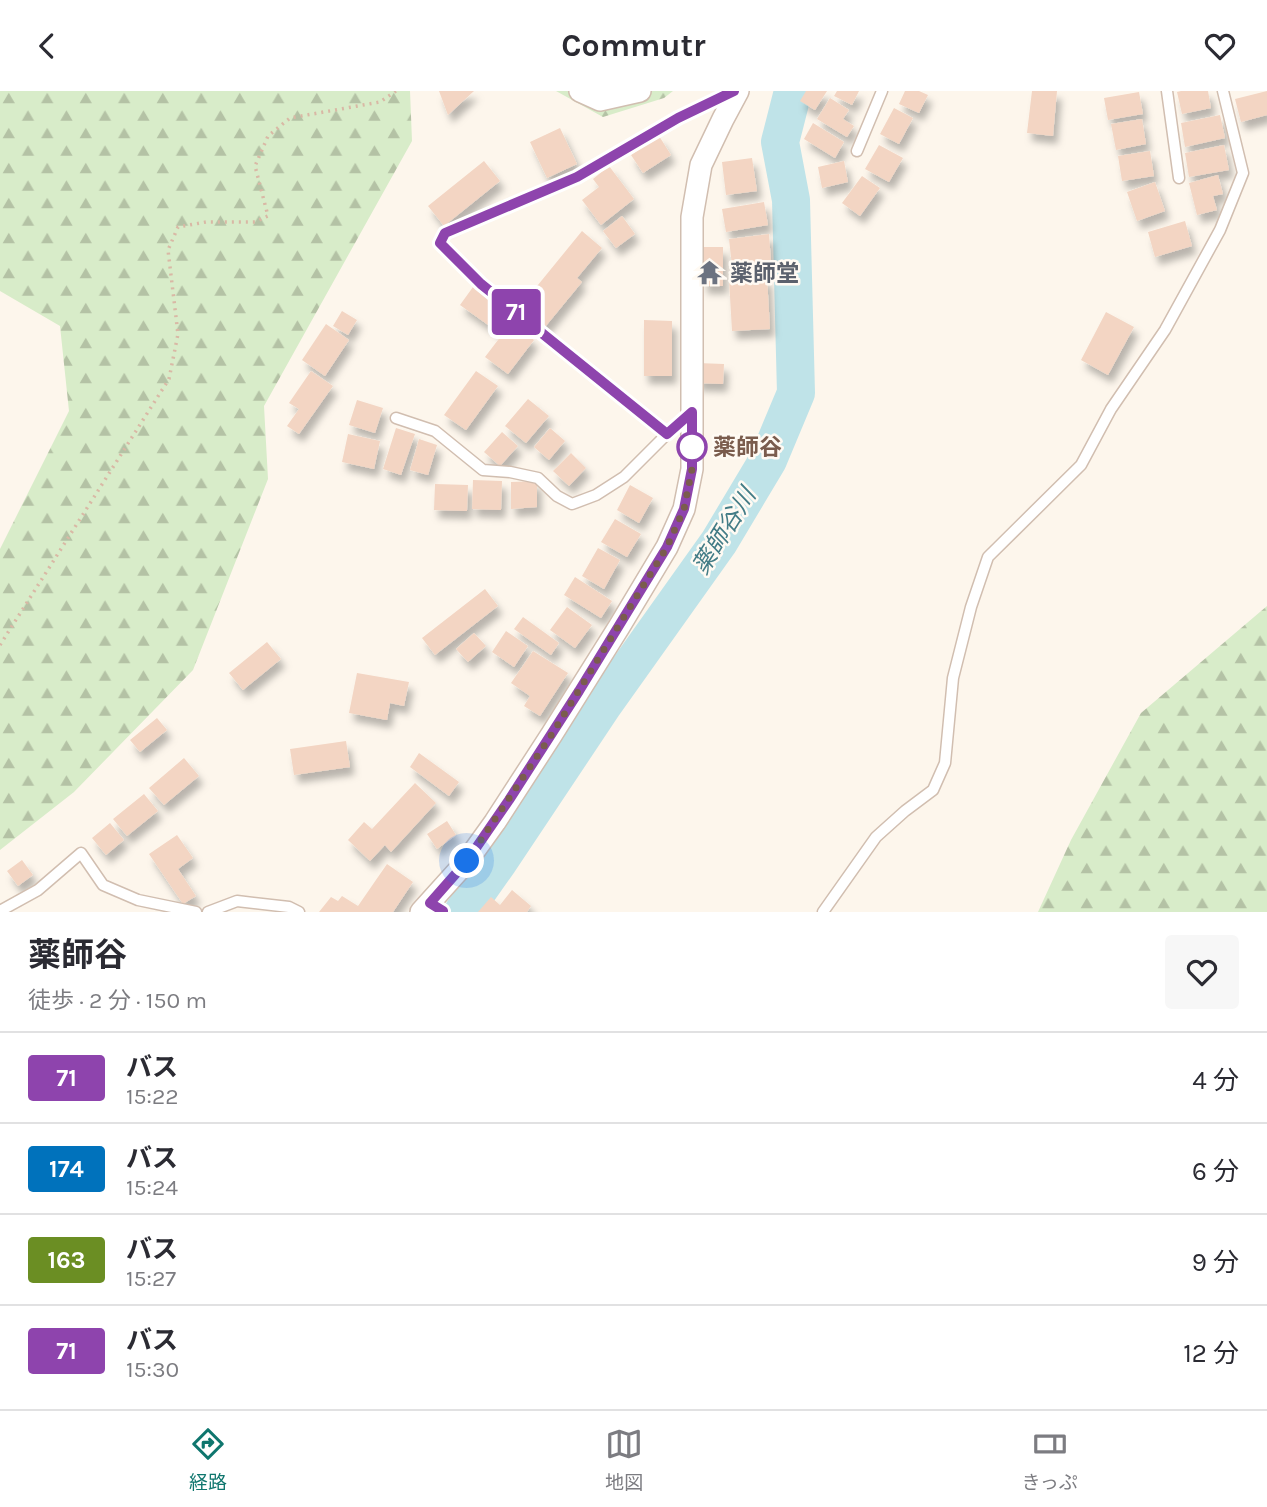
<!DOCTYPE html>
<html lang="ja">
<head>
<meta charset="utf-8">
<style>
  body { margin:0; font-family:Karla,"Noto Sans JP",sans-serif; background:#f7f7f7; color:#2b2b33; height:100vh; display:flex; flex-direction:column; font-size:26px; white-space:nowrap }
  * { box-sizing:border-box; margin:0 }
  p { font-size:23px; color:#7c7c81 }
  .icon { flex:none; width:38px; height:38px; fill:none; stroke:currentColor; stroke-width:2; stroke-linecap:round; stroke-linejoin:round }
  .map { position:relative; height:821px; overflow:hidden }
  .side { display:flex; flex-direction:column; background:#fff; flex:1 }
  .side>* { flex:none }
  .badge { padding:0 14px; border-radius:5px; font-size:24px; line-height:46px }
  .you { position:absolute; width:35px; height:35px; margin:-18px; border:5px solid #fff; border-radius:50%; background:#1a73e8; box-shadow:0 0 0 10px #1a73e833 }
  .map>.badge { position:absolute; translate:-50% -50%; box-shadow:0 0 0 4px #fff }
  .round { display:grid; place-items:center; flex:none; width:74px; height:74px; border-radius:7px; background:#f7f7f7 }
  .summary { display:flex; align-items:center; justify-content:space-between; height:119px; padding:0 28px }
  h1 { font-size:33px; font-weight:700; line-height:52px }
  ul { padding:0; list-style:none }
  li { display:flex; align-items:center; gap:21px; height:91px; padding:0 28px; border-top:2px solid #e1e1e2 }
  li div { flex:1 }
  li b { display:block; font-size:26px }
  li em { font-style:normal }
  li .badge { min-width:77px; font-weight:700; text-align:center }
  header { display:flex; justify-content:space-between; align-items:center; height:91px; padding:0 28px; background:#fff; font-size:32px; font-weight:700 }
  .tabs { display:flex; justify-content:space-around; align-items:center; height:98px; border-top:2px solid #e1e1e2; background:#fff; font-size:19px; color:#7c7c81 }
  .tabs a { display:grid; justify-items:center; gap:4px }
  .tabs .selected { color:#0f766e }
  .map>svg:first-child { display:block }
  .forest { fill:url(#forest-firs) }
  .lines { fill:none; stroke-linecap:round; stroke-linejoin:round }
  .river { stroke:#bfe3e8; stroke-width:38 }
  .building { fill:#f3d5c3; filter:url(#shadow) }
  .lane-casing { stroke:#d1beb0; stroke-width:13 }
  .street-casing { stroke:#d1beb0; stroke-width:24 }
  .path { stroke:#d9b8a5; stroke-width:3.5; stroke-dasharray:2 5; stroke-linecap:butt }
  .lane { stroke:#fff; stroke-width:10 }
  .street { stroke:#fff; stroke-width:21 }
  .line-casing { stroke:#fff; stroke-width:16 }
  .line { stroke:#8e44ad; stroke-width:10 }
  .walk { stroke:#7a5c4d; stroke-width:7; stroke-dasharray:0 12.6 }
  .stop-dot { fill:#fff; stroke:#8e44ad; stroke-width:3.5 }
  .labels { text-anchor:middle; stroke-width:5; stroke-linejoin:round; paint-order:stroke }
  .worship-label { font-size:23px; font-weight:bold; fill:#5b616d; stroke:#fffaf3; text-anchor:start }
  .stop-label { font-size:23px; font-weight:bold; fill:#7a5c4d; stroke:#fffaf3; text-anchor:start }
  .water-label { font-size:24px; font-style:italic; fill:#437c86; stroke:#fffaf3 }
</style>
</head>
<body>
<header><svg class="icon" aria-label="back" viewBox="0 0 24 24"><path d="M15 5l-7 7 7 7"/></svg>Commutr<svg class="icon" aria-label="heart" viewBox="0 0 24 24"><path d="M12 20l-8-8c-3-5 5-10 8-4 3-6 11-1 8 4z"/></svg></header>
<div class="map">
<svg width="1267" height="821" viewBox="0 0 1267 821">
  <defs>
    <pattern id="forest-firs" width="22" height="20" patternUnits="userSpaceOnUse" patternTransform="scale(1.75)"><rect width="22" height="20" fill="#d8ecc9"/><path d="M5 1l3.5 6h-7zM16 11l3.5 6h-7z" fill="#b4c2a5"/></pattern>
    <filter id="shadow"><feDropShadow dx="4.5" dy="8" stdDeviation="3.5" flood-color="#0004"/></filter>
  </defs>
  <rect width="100%" height="100%" fill="#fdf6ec"/>
  <!-- forest -->
  <path class="forest" d="M 0,0 L 410,0 L 412,50 L 264,315 L 268,388 L 193,579 L 74,701 L 0,759 L 0,458 L 69,320 L 60,235 L 0,200 Z
    M 556,0 L 673,0 L 664,7 L 603,26 Z
    M 1267,515 L 1267,821 L 1038,821 L 1071,749 L 1141,622 Z"/>
  <g class="lines">
    <!-- river -->
    <path class="river" d="M 463,821 L 499,770 L 603,614 L 719,451 L 768,369 L 796,302 L 791,109 L 780,51 L 793,0"/>
  </g>
  <!-- building -->
  <path class="building" d="M 439,0 L 474,0 L 448,24 Z
    M 806,0 L 827,0 L 815,19 L 800,10 Z
    M 837,0 L 859,0 L 852,14 L 834,5 Z
    M 905,0 L 919,0 L 928,4 L 919,22 L 899,13 Z
    M 1032,0 L 1057,0 L 1053,45 L 1027,42 Z
    M 1181,0 L 1208,0 L 1211,17 L 1182,23 L 1177,1 Z
    M 1267,0 L 1267,24 L 1241,31 L 1235,8 Z
    M 1139,1 L 1143,23 L 1108,29 L 1104,7 Z
    M 830,7 L 849,19 L 843,28 L 854,35 L 847,46 L 817,28 Z
    M 894,17 L 913,27 L 899,53 L 880,43 Z
    M 1220,24 L 1225,47 L 1185,56 L 1181,32 Z
    M 1142,28 L 1146,53 L 1116,59 L 1111,33 Z
    M 813,32 L 844,51 L 835,67 L 804,48 Z
    M 560,37 L 577,73 L 547,87 L 530,51 Z
    M 659,45 L 671,64 L 643,82 L 631,64 Z
    M 879,54 L 903,67 L 889,91 L 865,78 Z
    M 1224,54 L 1229,79 L 1189,86 L 1185,62 Z
    M 1150,60 L 1154,85 L 1122,90 L 1118,65 Z
    M 752,67 L 757,100 L 726,104 L 722,71 Z
    M 484,70 L 500,90 L 444,135 L 428,115 Z
    M 844,70 L 848,91 L 822,97 L 818,76 Z
    M 609,75 L 634,108 L 601,134 L 582,109 L 599,96 L 593,88 Z
    M 1218,84 L 1223,103 L 1213,105 L 1217,119 L 1197,124 L 1189,92 Z
    M 862,85 L 880,97 L 860,125 L 842,112 Z
    M 1155,91 L 1165,120 L 1137,130 L 1127,101 Z
    M 764,111 L 768,134 L 726,141 L 722,118 Z
    M 622,125 L 635,143 L 616,157 L 603,140 Z
    M 1185,130 L 1192,155 L 1155,166 L 1148,141 Z
    M 582,140 L 602,157 L 577,187 L 582,191 L 545,236 L 520,216 Z
    M 769,143 L 771,171 L 732,175 L 729,148 Z
    M 702,156 L 723,156 L 723,195 L 703,195 Z
    M 767,186 L 770,238 L 732,240 L 729,188 Z
    M 473,196 L 511,224 L 498,241 L 460,214 Z
    M 342,220 L 357,229 L 348,244 L 333,235 Z
    M 1106,221 L 1134,236 L 1108,284 L 1081,269 Z
    M 644,229 L 672,230 L 672,285 L 644,285 Z
    M 511,232 L 534,249 L 508,283 L 485,266 Z
    M 326,233 L 349,249 L 325,285 L 302,269 Z
    M 697,272 L 724,273 L 723,293 L 696,292 Z
    M 311,280 L 333,295 L 299,343 L 287,335 L 299,318 L 289,312 Z
    M 476,280 L 498,295 L 466,339 L 444,324 Z
    M 528,308 L 549,325 L 526,352 L 505,335 Z
    M 357,309 L 383,317 L 375,342 L 349,334 Z
    M 396,337 L 415,343 L 401,384 L 383,378 Z
    M 550,337 L 565,350 L 549,369 L 534,356 Z
    M 502,341 L 518,355 L 500,375 L 484,361 Z
    M 348,343 L 380,350 L 374,378 L 342,371 Z
    M 419,348 L 437,354 L 428,384 L 410,379 Z
    M 571,362 L 586,377 L 569,395 L 553,380 Z
    M 473,389 L 502,390 L 501,419 L 472,418 Z
    M 537,390 L 537,416 L 511,418 L 511,391 Z
    M 435,393 L 468,394 L 467,420 L 434,419 Z
    M 630,394 L 653,407 L 639,432 L 617,419 Z
    M 615,428 L 641,443 L 627,466 L 601,451 Z
    M 598,457 L 620,469 L 604,498 L 582,485 Z
    M 575,486 L 612,510 L 601,527 L 564,504 Z
    M 485,498 L 498,515 L 435,564 L 422,547 Z
    M 567,516 L 592,534 L 575,557 L 550,539 Z
    M 523,526 L 559,552 L 551,564 L 514,538 Z
    M 506,540 L 528,555 L 514,576 L 492,561 Z
    M 474,542 L 486,555 L 468,571 L 456,558 Z
    M 267,551 L 281,568 L 243,599 L 229,582 Z
    M 533,560 L 568,582 L 540,625 L 524,615 L 530,605 L 511,592 Z
    M 357,582 L 409,591 L 404,615 L 390,612 L 387,629 L 349,622 Z
    M 157,627 L 167,639 L 140,661 L 130,649 Z
    M 346,650 L 350,676 L 294,684 L 290,658 Z
    M 419,662 L 459,691 L 449,705 L 410,676 Z
    M 184,667 L 199,685 L 164,714 L 149,697 Z
    M 415,692 L 436,712 L 391,761 L 385,754 L 370,770 L 348,749 L 364,731 L 372,738 Z
    M 144,703 L 158,720 L 127,745 L 113,728 Z
    M 447,730 L 456,744 L 437,758 L 427,743 Z
    M 110,732 L 124,749 L 106,764 L 92,747 Z
    M 177,744 L 193,767 L 178,778 L 196,805 L 183,813 L 149,763 Z
    M 22,769 L 33,784 L 18,795 L 7,780 Z
    M 387,773 L 413,791 L 393,821 L 319,821 L 331,806 L 338,810 L 342,805 L 358,815 Z
    M 512,799 L 531,815 L 527,821 L 478,821 L 491,806 L 500,814 Z"/>
  <g class="lines">
    <defs>
      <path id="lane" d="M 1167,0 L 1179,87
        M 857,60 L 882,0
        M 396,327 L 435,340 L 483,379 L 510,381 L 538,387 L 557,405 L 572,413 L 596,404 L 624,386 L 667,343 L 691,321
        M 667,343 L 481,193 L 440,152 L 445,142 L 577,86 L 678,27 L 734,0
        M 0,820 L 38,799 L 81,762 L 103,794 L 138,809 L 196,821
        M 208,821 L 237,810 L 289,816 L 299,821
        M 823,821 L 876,746 L 905,720 L 933,699 L 945,672 L 953,587 L 971,516 L 988,466 L 1081,374 L 1111,318 L 1165,239 L 1220,139 L 1243,82 L 1223,0"/>
      <path id="street" d="M 580,0 L 600,9 L 640,0
        M 421,821 L 467,770 L 495,731 L 552,643 L 619,536 L 667,456 L 684,418 L 692,378 L 692,126 L 701,74 L 723,28 L 738,0"/>
    </defs>
    <!-- lane casing -->
    <use href="#lane" class="lane-casing"/>
    <!-- street casing -->
    <use href="#street" class="street-casing"/>
    <!-- path -->
    <path class="path" d="M 0,554 L 169,288 L 178,243 L 168,159 L 178,136 L 206,131 L 255,131 L 268,125 L 255,75 L 268,45 L 290,27 L 380,11 L 396,0"/>
    <!-- lane -->
    <use href="#lane" class="lane"/>
    <!-- street -->
    <use href="#street" class="street"/>
  </g>
  <g class="lines">
    <defs>
      <path id="line" d="M 443,820 L 430,812 L 467,770 L 509,709 L 579,600 L 667,456 L 684,418 L 692,378 L 692,321 L 667,343 L 481,193 L 440,152 L 445,142 L 577,86 L 678,27 L 734,0"/>
    </defs>
    <!-- line casing -->
    <use href="#line" class="line-casing"/>
    <!-- line -->
    <use href="#line" class="line"/>
    <!-- walk -->
    <path class="walk" d="M 467,770 L 552,643 L 667,456 L 684,418 L 692,378 L 692,356"/>
  </g>
  <!-- icons -->
  <defs>
    <symbol id="temple-bare" viewBox="-9 -9 18 18"><path d="M0-6L5-2H3V0L6.5 2.5H4V6H1.5V3h-3V6H-4V2.5H-6.5L-3 0V-2H-5Z" fill="#6b7280" stroke="#fffaf3" stroke-width="2.5" paint-order="stroke"/></symbol>
  </defs>
  <g fill-rule="evenodd">
    <use href="#temple-bare" x="692" y="164" width="35" height="35"/>
  </g>
  <!-- markers -->
  <circle class="stop-dot" cx="692" cy="356" r="14"/>
  <g class="labels">
    <!-- worship labels -->
    <g class="worship-label">
      <text x="730" y="190">薬師堂</text>
    </g>
    <!-- stop labels -->
    <g class="stop-label">
      <text x="713" y="364">薬師谷</text>
    </g>
    <!-- water labels -->
    <g class="water-label">
      <text transform="translate(724 440) rotate(-58)" y="8">薬師谷川</text>
    </g>
  </g>
</svg>
<div class="you" style="left:467px;top:770px"></div>
<b class="badge" style="left:516px;top:221px;background:#8e44ad;color:#fff">71</b>
</div>
<section class="side">
<div class="summary"><div><h1>薬師谷</h1><p>徒歩 · 2 分 · 150 m</p></div><a class="round"><svg class="icon" aria-label="heart" viewBox="0 0 24 24"><path d="M12 20l-8-8c-3-5 5-10 8-4 3-6 11-1 8 4z"/></svg></a></div>
<ul>
<li><span class="badge" style="background:#8e44ad;color:#fff">71</span><div><b>バス</b><p>15:22</p></div><em>4 分</em></li>
<li><span class="badge" style="background:#0072bc;color:#fff">174</span><div><b>バス</b><p>15:24</p></div><em>6 分</em></li>
<li><span class="badge" style="background:#6b8e23;color:#fff">163</span><div><b>バス</b><p>15:27</p></div><em>9 分</em></li>
<li><span class="badge" style="background:#8e44ad;color:#fff">71</span><div><b>バス</b><p>15:30</p></div><em>12 分</em></li>
</ul>
</section>
<nav class="tabs">
<a class="selected"><svg class="icon" aria-label="directions" viewBox="0 0 24 24"><path d="M12 3l9 9-9 9-9-9zM9 14v-3h6M13 9l2 2-2 2"/></svg>経路</a>
<a><svg class="icon" aria-label="map" viewBox="0 0 24 24"><path d="M3 6l6-2 6 2 6-2v14l-6 2-6-2-6 2zM9 4v14M15 6v14"/></svg>地図</a>
<a><svg class="icon" aria-label="tickets" viewBox="0 0 24 24"><path d="M3 7h18v10H3zM15 7v10"/></svg>きっぷ</a>
</nav>
</body>
</html>
